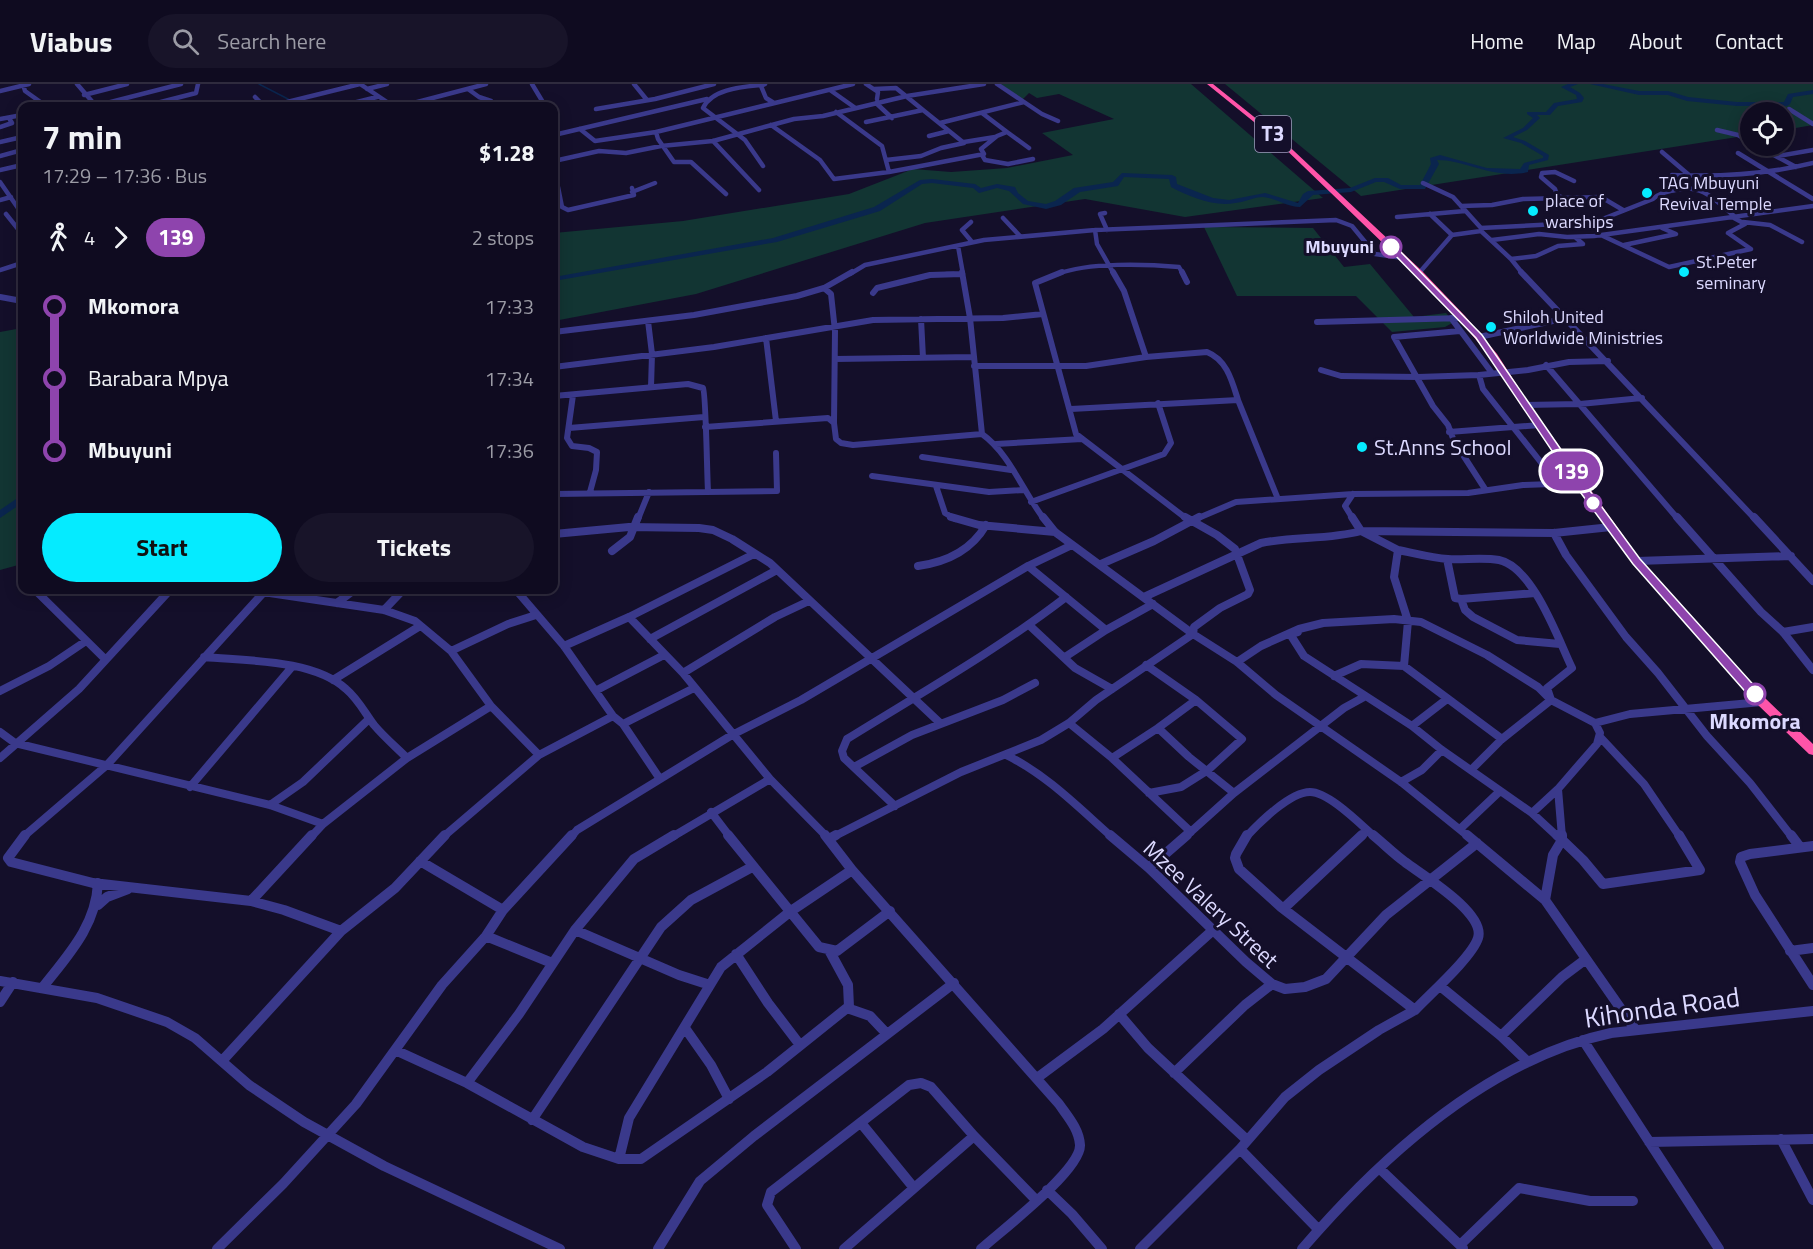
<!DOCTYPE html>
<html lang="en">
<head>
<meta charset="utf-8">
<style>
  body { margin:0; font-family:"Titillium Web",sans-serif; background:#181429; color:#f1f3f6; height:100vh; display:flex; flex-direction:column; font-size:22px; white-space:nowrap }
  * { box-sizing:border-box; margin:0 }
  p { font-size:20px; color:#9b9ba5 }
  .icon { flex:none; width:33px; height:33px; fill:none; stroke:currentColor; stroke-width:2; stroke-linecap:round; stroke-linejoin:round }
  .map { position:relative; flex:1; overflow:hidden }
  .sheet { position:absolute; left:18px; top:18px; width:540px; height:492px; display:flex; flex-direction:column; background:#0f0b20; border-radius:12px; box-shadow:0 3px 15px #0003,0 0 0 2px #2f2b3e }
  .sheet>* { flex:none }
  .badge { padding:0 12px; border-radius:20px; font-size:21px; line-height:39px }
  .fabs { position:absolute; left:1740px; top:18px; display:grid; gap:12px }
  .fabs a { display:grid; place-items:center; width:54px; height:54px; border-radius:50%; background:#0f0b20; box-shadow:0 3px 15px #0003,0 0 0 2px #2f2b3e; font-size:30px }
  .map>.badge { position:absolute; translate:-50% -50%; box-shadow:0 0 0 3px #fff }
  .legs { display:flex; align-items:center; gap:9px; height:66px; padding:0 24px; font-size:20px }
  .legs p { margin-inline-start:auto }
  .summary { display:flex; align-items:center; justify-content:space-between; height:102px; padding:0 24px }
  h1 { font-size:33px; font-weight:700; line-height:45px }
  .action { display:flex; gap:12px; margin-top:auto; padding:12px 24px }
  .action a { flex:1; height:69px; border-radius:36px; background:#05ebff; color:#111; font-size:24px; font-weight:700; line-height:69px; text-align:center }
  .action a+a { background:#181429; color:#f1f3f6 }
  ul { padding:0 24px; list-style:none }
  li { display:flex; align-items:center; gap:21px; height:72px; font-size:22px }
  li i { display:grid; place-items:center; width:9px; height:100%; margin:0 8px; background:currentColor }
  li i::after { content:''; width:15px; height:15px; margin:-8px; border:4px solid; border-radius:50%; background:#0f0b20 }
  li p { margin-inline-start:auto }
  li:first-child i { background:linear-gradient(#0000 50%,currentColor 0) }
  li:last-child i { background:linear-gradient(currentColor 50%,#0000 0) }
  header { display:flex; align-items:center; gap:36px; box-sizing:border-box; height:84px; padding:0 30px; background:#0f0b20; border-bottom:2px solid #2f2b3e }
  header strong { font-size:28px }
  nav { display:flex; gap:33px; margin-inline-start:auto; font-size:21px }
  .search { width:420px; height:54px; background:#181429; display:flex; align-items:center; gap:15px; box-sizing:border-box; padding:0 21px; border-radius:33px; color:#9b9ba5; font-size:22px }
  .map>svg:first-child { display:block }
  .green { fill:#123533 }
  .lines { fill:none; stroke-linecap:round; stroke-linejoin:round }
  .stream { stroke:#0a254e; stroke-width:1.5 }
  .river { fill:#0a254e; fill-rule:evenodd }
  .minor-far3 { stroke:#3a398b; stroke-width:4.5 }
  .minor-far2 { stroke:#3a398b; stroke-width:6 }
  .minor-far1 { stroke:#3a398b; stroke-width:8 }
  .minor { stroke:#3a398b; stroke-width:10 }
  .highway { fill:#ff54a9; fill-rule:evenodd }
  .line-1 { fill:#8e44ad; stroke:#fff; stroke-width:1.5 }
  .poi-dot { fill:#05ebff; stroke:#140f2a; stroke-width:2 }
  .stop-1-dot { fill:#fff; stroke:#8e44ad; stroke-width:3 }
  .labels { text-anchor:middle; stroke-width:6; stroke-linejoin:round; paint-order:stroke }
  .far-poi-label { font-size:18px; fill:#dcd9ff; stroke:#140f2a; text-anchor:start }
  .far-stop-label { font-size:18px; font-weight:bold; fill:#dcd9ff; stroke:#140f2a; text-anchor:end }
  .shield { fill:#140f2a; stroke:#a09cbf; stroke-width:1.5 }
  .shield-label { font-size:21px; font-weight:bold; fill:#dcd9ff }
  .poi-label { font-size:22px; fill:#dcd9ff; stroke:#140f2a; text-anchor:start }
  .stop-label { font-size:22px; font-weight:bold; fill:#dcd9ff; stroke:#140f2a }
  .street-label { font-size:22px; fill:#dcd9ff; stroke:#140f2a }
  .near-street-label { font-size:27px; fill:#dcd9ff; stroke:#140f2a }
</style>
</head>
<body>
<header>
<strong>Viabus</strong>
<div class="search"><svg class="icon" aria-label="search" viewBox="0 0 24 24"><circle cx="10" cy="10" r="6"/><path d="M15 15l6 6"/></svg>Search here</div>
<nav><a>Home</a><a>Map</a><a>About</a><a>Contact</a></nav>
</header>
<div class="map">
<svg width="1813" height="1165" viewBox="0 0 1813 1165">
  <rect width="100%" height="100%" fill="#140f2a"/>
  <!-- green -->
  <path class="green" d="M 1001,0 L 1191,0 L 1323,114 L 1185,133 L 1085,115 L 925,139 L 696,210 L 554,237 L 554,149 L 683,137 L 849,110 L 913,85 L 951,88 L 1007,84 L 1073,71 L 1042,49 L 1114,35 L 1059,10 L 1037,14 L 1029,9 L 1022,16 Z
    M 1225,0 L 1813,0 L 1813,41 L 1784,46 L 1784,28 L 1750,28 L 1750,51 L 1361,112 Z
    M 1204,143 L 1313,144 L 1344,183 L 1370,180 L 1414,233 L 1446,229 L 1454,238 L 1445,243 L 1392,248 L 1356,212 L 1237,212 Z
    M 22,244 L 22,480 L 0,486 L 0,248 Z"/>
  <g class="lines">
    <!-- stream -->
    <path class="stream" d="M 259,0 L 288,15 L 294,22"/>
    <!-- river -->
    <path class="river" d="M 1568,0 L 1578,0 L 1570,3 L 1580,9 L 1584,14 L 1582,18 L 1558,22 L 1550,31 L 1537,31 L 1540,34 L 1527,46 L 1513,53 L 1525,57 L 1549,71 L 1548,76 L 1529,81 L 1528,88 C 1494,96 1467,76 1437,76 L 1439,80 L 1425,105 L 1400,105 L 1384,98 L 1376,98 L 1351,108 L 1313,111 L 1300,123 C 1287,123 1276,114 1263,113 C 1254,113 1245,118 1235,119 C 1214,123 1190,113 1171,103 L 1169,95 L 1124,93 L 1118,102 L 1080,108 L 1061,121 L 1046,125 L 1023,120 L 1009,107 L 997,104 L 979,109 L 973,104 L 932,99 L 922,100 L 880,127 L 777,158 L 554,197 L 554,193 L 773,154 L 874,123 L 920,96 L 932,95 L 975,100 L 981,104 L 997,100 L 1015,103 L 1018,109 L 1028,117 L 1046,120 L 1055,117 L 1074,104 L 1113,98 L 1122,89 L 1172,91 L 1176,93 L 1177,100 L 1213,114 L 1229,116 L 1265,109 L 1298,119 L 1303,110 L 1308,107 L 1350,104 L 1375,94 L 1388,94 L 1401,101 L 1420,101 L 1431,80 L 1430,74 L 1440,71 L 1487,84 L 1520,85 L 1524,79 L 1543,74 L 1543,72 L 1521,59 L 1503,54 L 1523,44 L 1533,34 L 1527,30 L 1527,28 L 1546,28 L 1554,19 L 1577,15 L 1576,11 L 1561,3 Z
      M 1590,0 L 1603,0 L 1639,7 L 1668,7 L 1688,13 L 1737,18 L 1784,18 L 1788,10 L 1813,6 L 1813,10 L 1793,13 L 1790,20 L 1787,22 L 1737,22 L 1687,17 L 1668,11 L 1639,11 Z
      M 22,411 L 22,419 L 0,434 L 0,426 Z"/>
    <!-- minor-far3 -->
    <path class="minor-far3" d="M 23,0 L 25,7 L 46,22
      M 77,0 L 96,22
      M 360,0 L 393,22
      M 532,0 L 544,20
      M 634,0 L 647,16
      M 765,0 L 761,2 L 766,14 L 774,19
      M 866,0 L 878,8 L 877,15
      M 997,0 L 1042,30 L 1058,37
      M 761,1 C 742,3 712,5 703,24 L 745,56 L 763,82
      M 367,5 L 387,0
      M 468,5 L 479,13 L 491,17 L 487,21 L 477,22
      M 830,6 L 854,23
      M 0,7 L 29,0
      M 84,11 L 127,0
      M 255,13 L 264,22
      M 876,19 L 892,34
      M 95,22 L 181,0
      M 145,22 L 196,9 L 198,0
      M 205,22 L 207,20
      M 271,22 L 360,0
      M 341,22 L 377,13
      M 402,22 L 486,0
      M 596,25 L 655,15 L 714,0
      M 1789,25 L 1813,40
      M 0,35 L 22,31
      M 866,38 L 923,26 L 896,4 L 874,5
      M 940,39 L 1024,18
      M 771,41 L 820,76 L 834,95 L 889,88 L 882,62 L 836,28
      M 0,43 L 12,39 L 9,34
      M 580,45 L 595,57 L 656,48 L 853,0
      M 1717,46 L 1738,51 L 1750,58
      M 656,48 L 658,55 L 674,78 L 691,78 L 726,110
      M 1007,48 L 1029,64
      M 554,51 L 707,15
      M 929,52 L 949,47
      M 713,57 L 759,106
      M 0,58 L 22,53
      M 964,58 L 995,53
      M 1757,62 L 1796,83
      M 1662,68 L 1689,91
      M 1738,69 L 1813,115
      M 982,71 L 985,76 L 1008,80 L 1033,75
      M 0,72 L 22,66
      M 1778,72 L 1813,66
      M 886,76 L 921,72 L 941,64 L 964,59 L 923,26
      M 554,77 L 599,67 L 626,69 L 661,62 L 713,57 L 794,35 L 823,32 L 907,12 L 984,0
      M 0,86 L 22,81
      M 889,88 L 984,70 L 981,65 L 997,52 L 1007,48 L 982,29
      M 554,97 L 558,103 L 562,123 L 568,126 L 634,111 L 632,104
      M 0,98 L 20,127
      M 1423,99 L 1453,113 L 1481,144 L 1481,147 L 1511,175 L 1523,190
      M 1683,103 L 1673,96 L 1672,91 C 1719,93 1768,90 1813,79
      M 632,108 L 655,99
      M 1563,114 L 1557,111 L 1555,105 L 1541,93 L 1542,89 L 1555,88 L 1574,97
      M 0,116 L 11,113
      M 1461,122 L 1492,121 L 1523,115 L 1601,113 L 1623,126
      M 1105,129 L 1100,130 L 1107,146
      M 6,130 L 22,150
      M 1430,130 L 1452,151
      M 1397,133 L 1465,127
      M 1003,134 L 1020,152
      M 971,138 L 962,146 L 972,158
      M 1743,138 L 1770,141 L 1802,158
      M 1481,144 L 1595,138 L 1653,115 C 1659,109 1667,108 1675,106 C 1702,99 1715,116 1734,132
      M 1095,146 L 1097,160 L 1114,190
      M 1603,152 L 1669,183 L 1751,165 L 1728,149 L 1745,140 L 1734,134
      M 1492,156 L 1539,150 L 1567,153 L 1594,152 L 1813,122
      M 1624,161 L 1676,150 L 1662,144
      M 958,162 L 963,190
      M 1511,175 L 1536,172 L 1558,162 L 1583,160 L 1575,153
      M 0,186 L 22,179
      M 1419,189 L 1452,151 L 1481,147
      M 850,190 L 865,181 L 984,156 L 1095,146 L 1336,136 L 1352,142 L 1375,170 L 1403,174
      M 946,190 L 954,190
      M 1058,190 C 1088,178 1146,180 1179,183 L 1183,190"/>
    <!-- minor-far2 -->
    <path class="minor-far2" d="M 962,188 L 970,234 L 982,350 C 1010,370 1023,408 1044,435
      M 1062,188 L 1035,199 L 1076,350 L 1187,435
      M 1113,188 L 1124,207 L 1146,273
      M 1182,188 L 1187,198
      M 1521,188 L 1755,435
      M 824,204 L 831,210 L 835,247 L 834,339
      M 873,209 L 877,204 L 930,191 L 962,190
      M 0,213 L 22,217
      M 1451,234 L 1492,289
      M 921,235 L 923,274
      M 648,237 L 652,270 L 651,303
      M 1317,238 L 1462,234
      M 1460,247 L 1394,253 L 1433,322 L 1448,341 L 1454,357 L 1485,405
      M 554,248 L 694,231 L 797,212 L 824,204 L 852,188
      M 1479,253 L 1567,234
      M 766,254 L 776,337
      M 835,275 L 974,273
      M 1546,281 L 1678,435
      M 974,282 L 1086,282 L 1146,273 L 1207,268 C 1227,276 1232,297 1238,316
      M 554,283 L 714,263 L 873,236 L 1003,234 L 1043,230
      M 1321,286 L 1341,292 L 1418,293 L 1479,291 L 1528,286 L 1569,278 L 1608,277
      M 1479,291 L 1483,305 L 1558,400
      M 573,311 L 567,354 L 572,362 L 589,364 L 597,368 L 596,386 L 590,408
      M 554,312 L 688,300 L 703,304 C 706,309 707,393 708,407
      M 1525,321 L 1580,320 L 1642,314
      M 1071,325 L 1238,316 L 1278,415
      M 705,343 L 828,334 L 834,339 L 836,355 L 841,359 L 853,361 L 982,350
      M 569,344 L 704,333
      M 1449,348 L 1540,341
      M 996,360 L 1082,355
      M 922,373 L 1011,386
      M 872,392 L 989,408 L 1024,406
      M 936,402 L 945,429 L 955,435
      M 554,410 L 777,407 L 776,369
      M 1353,410 L 1345,422 L 1353,435
      M 1031,418 L 1164,370 L 1171,359 L 1158,319
      M 638,435 L 649,408
      M 1196,435 L 1236,418 L 1353,410 L 1468,409 L 1523,401 L 1579,399"/>
    <!-- minor-far1 -->
    <path class="minor-far1" d="M 951,433 L 979,441 L 1055,448
      M 1043,433 L 1055,448 L 1193,550 L 1237,578 L 1276,611 L 1401,698 L 1469,753
      M 1352,433 L 1361,447 L 1398,466 L 1394,493 L 1408,537 L 1404,582
      M 1677,433 L 1761,528 L 1783,548 L 1813,586
      M 1754,433 L 1813,497
      M 1554,449 L 1566,471 L 1626,553 L 1658,589 L 1707,652 L 1750,699 L 1792,753
      M 554,450 L 629,443 L 699,444 L 713,446 L 732,455 L 770,479 L 940,639
      M 1398,466 C 1414,469 1431,474 1448,475 C 1464,476 1483,473 1499,476 C 1533,483 1558,555 1572,584 L 1547,604 L 1551,616 L 1502,655 L 1471,686
      M 612,467 L 630,453 L 638,433
      M 1447,475 L 1455,514 L 1461,515 L 1465,526 L 1473,533 L 1517,556 L 1560,560
      M 1637,477 L 1791,472
      M 1101,480 L 1154,457 L 1199,433
      M 918,482 C 947,478 971,467 986,441
      M 1028,482 L 1106,546
      M 35,506 L 105,575
      M 249,506 L 384,526 L 415,537 L 451,567 L 491,622 L 539,671
      M 516,506 L 564,562 L 613,632 L 623,640 L 660,695
      M 1144,513 L 1261,459 C 1294,452 1329,456 1361,447 L 1554,449 L 1611,443
      M 1461,515 L 1535,509
      M 337,519 L 354,506
      M 384,526 L 403,506
      M 629,533 L 683,589 L 770,695 L 672,753
      M 1029,541 L 1075,584 L 1112,605
      M 1299,545 L 1298,548 L 1290,550 L 1304,572 L 1412,642 L 1442,666 L 1532,729 L 1558,753
      M 1783,548 L 1813,543
      M 650,555 L 777,486
      M 564,562 L 629,533 L 754,470
      M 451,567 L 508,540 L 536,531
      M 204,573 C 246,577 313,575 346,605 C 358,615 365,629 374,641 C 384,653 396,663 407,674
      M 1065,573 L 1106,546 L 1153,520
      M 1237,578 L 1261,562 L 1299,545 L 1323,539 L 1394,535 L 1421,538 L 1487,571 L 1538,603 L 1551,616 L 1595,639 L 1630,630 L 1762,618
      M 1146,581 L 1196,616 L 1242,655 L 1208,686 L 1181,703 L 1149,709
      M 683,589 L 775,533 L 809,517
      M 1334,592 L 1361,580 L 1404,582 L 1502,655
      M 333,596 L 420,542
      M 597,606 L 664,571
      M 0,607 L 49,582 L 86,557
      M 1196,616 L 1158,644 L 1189,673 L 1234,709
      M 1069,639 L 1112,674 L 1191,748
      M 623,640 L 694,604
      M 1412,642 L 1447,615
      M 0,648 L 15,659 L 270,721 L 323,740
      M 1600,653 L 1644,700 L 1680,753
      M 1006,671 C 1046,690 1079,724 1112,753
      M 0,674 L 79,605 L 170,506
      M 1112,674 L 1158,644
      M 854,683 L 912,651 L 1003,616 L 1035,599
      M 770,695 L 827,753
      M 1401,698 L 1422,686 L 1442,666
      M 190,703 L 291,584
      M 270,721 L 303,698 L 369,635
      M 895,722 L 844,674 L 842,667 L 847,655 C 921,609 997,566 1066,513
      M 711,728 L 730,753
      M 1532,729 L 1558,705
      M 1460,745 L 1499,708
      M 23,753 L 107,681 L 264,508
      M 311,753 L 323,740 L 407,674 L 491,622
      M 443,753 L 539,671 L 613,632
      M 571,753 L 577,746 L 732,651 L 801,616 L 1028,482 L 1072,461
      M 833,753 L 961,688 L 1041,656 L 1069,639 L 1096,616 L 1193,550 L 1194,543 L 1220,524 L 1248,510 L 1250,506 L 1235,465 L 1217,451 L 1185,433
      M 1185,753 L 1234,709 L 1344,624 L 1364,613
      M 1246,753 C 1259,739 1290,708 1310,708 C 1329,708 1361,741 1375,753
      M 1361,753 L 1367,747
      M 1562,753 L 1558,705 L 1597,660 L 1600,649 L 1595,639"/>
    <!-- minor -->
    <path class="minor" d="M 25,751 L 8,774 L 11,778 L 93,799 L 251,817 L 284,826 L 341,847
      M 728,751 L 819,863 L 837,867 L 890,827
      M 825,751 L 852,786 L 1059,1020 C 1068,1033 1079,1045 1080,1061 C 1081,1086 1001,1147 981,1165
      M 1110,751 L 1149,784 L 1246,878 L 1272,900 L 1285,905 L 1305,903 L 1326,895 L 1386,831 L 1477,759
      M 1247,751 L 1236,770 L 1235,774 L 1239,785 L 1281,823 L 1415,926
      M 1373,751 C 1384,760 1394,770 1405,778 C 1422,791 1486,829 1478,854 C 1472,873 1430,910 1415,926
      M 1467,751 L 1545,816 L 1635,945
      M 1557,751 L 1583,776 L 1603,800 L 1700,786 L 1679,751
      M 1791,751 L 1800,763
      M 829,755 L 836,751
      M 1813,762 L 1750,770 L 1741,773 L 1740,778 L 1755,811 L 1813,901
      M 420,777 L 503,826
      M 1149,784 L 1187,751
      M 1545,816 L 1553,771 L 1562,756 L 1562,751
      M 251,817 L 312,751
      M 98,821 L 107,813 L 128,805
      M 1284,824 L 1362,751
      M 575,846 L 679,891 L 710,901
      M 486,852 L 552,879
      M 829,866 L 848,901 L 849,923
      M 1790,867 L 1813,864
      M 736,870 L 768,919 L 800,961
      M 0,897 L 97,914 L 167,938 L 195,954 L 249,1001 L 304,1038 L 384,1082 L 560,1165
      M 1440,902 L 1501,952 L 1528,978
      M 43,903 C 68,871 96,842 98,799
      M 0,918 L 13,898
      M 1119,930 L 1148,964 L 1247,1056
      M 685,944 L 711,981 L 729,1015
      M 1501,952 L 1562,893 L 1586,875
      M 1583,956 L 1719,1165
      M 395,966 L 467,999 L 583,1063 L 619,1075 L 641,1075 L 767,988 L 847,924 L 870,932 L 887,950
      M 222,977 L 341,847 L 395,804 L 445,751
      M 1174,989 L 1245,921 L 1272,900
      M 1037,994 L 1103,945 L 1212,847
      M 467,999 L 519,930 L 575,846 L 634,775 L 674,751
      M 532,1036 L 661,843 L 691,816 L 752,783
      M 861,1039 L 914,1104
      M 1781,1055 L 1813,1116
      M 1649,1058 L 1813,1055
      M 1240,1065 L 1318,1145
      M 619,1075 L 629,1034 L 721,883 L 791,827 L 852,786
      M 1380,1085 L 1463,1164
      M 1047,1106 L 1072,1130 L 1102,1165
      M 1460,1161 L 1519,1104 L 1590,1117 L 1633,1117
      M 217,1165 L 283,1100 L 356,1020 L 442,901 L 486,852 L 503,826 L 572,751
      M 658,1165 L 700,1097 L 754,1052 L 954,899
      M 796,1165 L 767,1121 L 771,1108 L 909,1001 L 921,999 L 931,1003 L 974,1052 L 1036,1116
      M 844,1165 L 974,1052
      M 1140,1165 L 1240,1065 L 1285,1013 L 1319,986 L 1379,946 L 1415,926
      M 1302,1165 C 1381,1073 1489,975 1611,949 L 1813,927"/>
    <!-- highway -->
    <path class="highway" d="M 1207,0 L 1213,0 L 1278,52 L 1422,187 L 1465,232 L 1497,270 L 1529,320 L 1640,475 L 1766,615 L 1813,660 L 1813,671 L 1809,670 L 1758,621 L 1634,479 L 1522,323 L 1491,273 L 1459,236 L 1416,191 L 1274,54 Z"/>
  </g>
  <!-- line-1 -->
  <path class="line-1" d="M 1389,161 L 1394,161 L 1482,251 L 1582,396 L 1640,475 L 1759,607 L 1759,613 L 1750,613 L 1633,480 L 1575,401 L 1476,254 L 1389,165 Z"/>
  <!-- markers -->
  <g class="poi-dot">
    <circle cx="1647" cy="109" r="6"/>
    <circle cx="1533" cy="127" r="6"/>
    <circle cx="1684" cy="188" r="6"/>
    <circle cx="1491" cy="243" r="6"/>
    <circle cx="1362" cy="363" r="6"/>
  </g>
  <g class="stop-1-dot">
    <circle cx="1391" cy="163" r="10"/>
    <circle cx="1593" cy="419" r="8"/>
    <circle cx="1755" cy="610" r="10"/>
  </g>
  <g class="labels">
    <!-- far-poi labels -->
    <g class="far-poi-label">
      <text x="1659" y="105">TAG Mbuyuni<tspan x="1659" dy="21">Revival Temple</tspan></text>
      <text x="1545" y="123">place of<tspan x="1545" dy="21">warships</tspan></text>
      <text x="1696" y="184">St.Peter<tspan x="1696" dy="21">seminary</tspan></text>
      <text x="1503" y="239">Shiloh United<tspan x="1503" dy="21">Worldwide Ministries</tspan></text>
    </g>
    <!-- far-stop labels -->
    <g class="far-stop-label">
      <text x="1374" y="169">Mbuyuni</text>
    </g>
    <!-- shield labels -->
    <rect class="shield" x="1255" y="32" width="36" height="36" rx="4.5"/>
    <g class="shield-label">
      <text x="1273" y="57">T3</text>
    </g>
    <!-- poi labels -->
    <g class="poi-label">
      <text x="1374" y="371">St.Anns School</text>
    </g>
    <!-- stop labels -->
    <g class="stop-label">
      <text x="1755" y="645">Mkomora</text>
    </g>
    <!-- street labels -->
    <g class="street-label">
      <text transform="translate(1211 820) rotate(43)" y="8">Mzee Valery Street</text>
    </g>
    <!-- near-street labels -->
    <g class="near-street-label">
      <text transform="translate(1662 924) rotate(-8)" y="9">Kihonda Road</text>
    </g>
  </g>
</svg>
<div class="fabs">
<a><svg class="icon" aria-label="locate" viewBox="0 0 24 24"><circle cx="12" cy="12" r="6"/><path d="M12 2v4M12 18v4M2 12h4M18 12h4"/></svg></a>
</div>
<b class="badge" style="left:1571px;top:387px;background:#8e44ad;color:#fff">139</b>
<section class="sheet">
<div class="summary"><div><h1>7 min</h1><p>17:29 – 17:36 · Bus</p></div><b>$1.28</b></div>
<div class="legs"><svg class="icon" aria-label="walk" viewBox="0 0 24 24"><circle cx="13" cy="4" r="2"/><path d="M13 8l-2 6 4 7M11 14l-3 7M7 12l3-4h3l4 4"/></svg>4<svg class="icon" aria-label="forward" viewBox="0 0 24 24"><path d="M9 5l7 7-7 7"/></svg><b class="badge" style="background:#8e44ad;color:#fff">139</b><p>2 stops</p></div>
<ul>
<li><i style="color:#8e44ad"></i><b>Mkomora</b><p>17:33</p></li>
<li><i style="color:#8e44ad"></i><span>Barabara Mpya</span><p>17:34</p></li>
<li><i style="color:#8e44ad"></i><b>Mbuyuni</b><p>17:36</p></li>
</ul>
<div class="action"><a>Start</a><a>Tickets</a></div>
</section>
</div>
</body>
</html>
